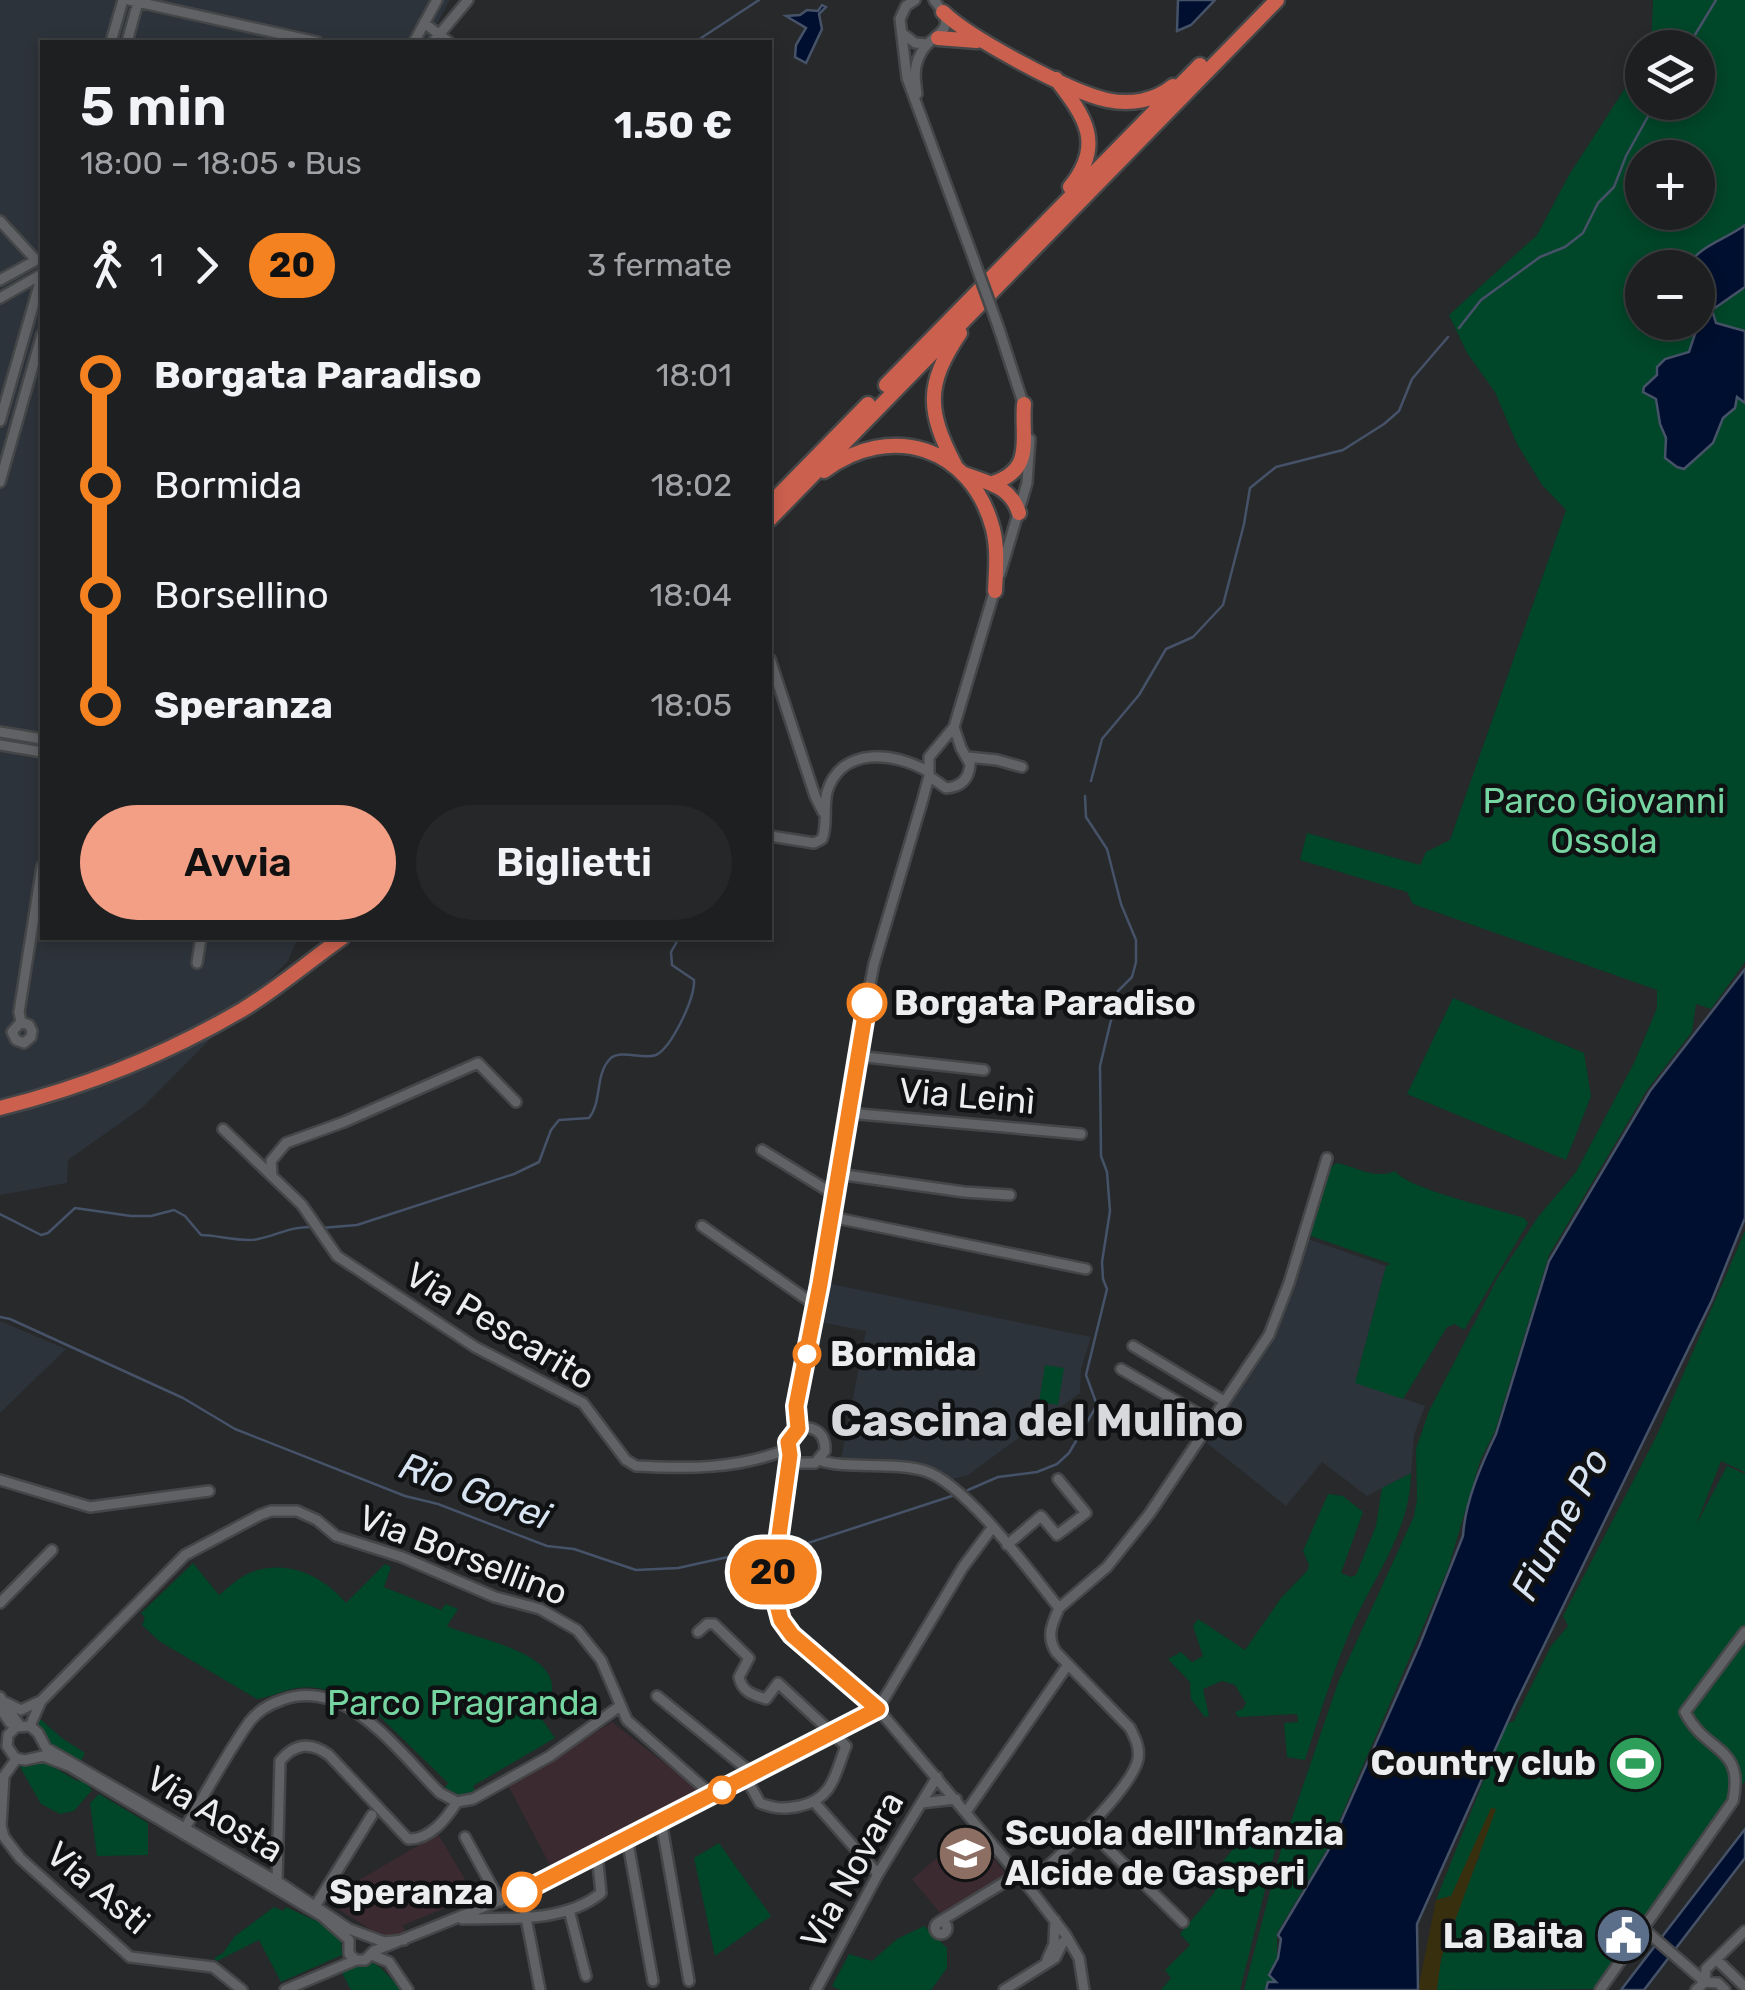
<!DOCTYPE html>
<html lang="it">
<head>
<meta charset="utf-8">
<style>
  body { margin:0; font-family:Rubik,sans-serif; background:#252729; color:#f1f3f6; height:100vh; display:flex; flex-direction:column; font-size:38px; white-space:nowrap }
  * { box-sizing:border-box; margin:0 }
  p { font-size:32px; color:#a0a2a5 }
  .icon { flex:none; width:55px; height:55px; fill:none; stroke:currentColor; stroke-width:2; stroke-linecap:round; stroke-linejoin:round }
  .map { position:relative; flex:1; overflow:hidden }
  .drawer { position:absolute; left:40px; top:40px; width:732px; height:900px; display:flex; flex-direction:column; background:#1d1f20; border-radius:0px; box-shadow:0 5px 15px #0003,0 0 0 2px #3b3d3e }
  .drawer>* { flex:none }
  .badge { padding:0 20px; border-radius:32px; font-size:35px; line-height:65px }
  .tools { position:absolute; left:1625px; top:30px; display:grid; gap:20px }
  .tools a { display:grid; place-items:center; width:90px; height:90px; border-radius:50%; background:#1d1f20; box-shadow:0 5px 15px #0003,0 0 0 2px #3b3d3e; font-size:50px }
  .map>.badge { position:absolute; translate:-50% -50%; box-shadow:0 0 0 5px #fff }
  .legs { display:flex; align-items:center; gap:15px; height:110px; padding:0 40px; font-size:32px }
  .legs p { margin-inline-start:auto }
  .summary { display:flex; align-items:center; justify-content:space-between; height:170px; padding:0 40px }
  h1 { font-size:55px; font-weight:600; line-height:75px }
  .primary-button { display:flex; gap:20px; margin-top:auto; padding:20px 40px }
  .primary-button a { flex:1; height:115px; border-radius:60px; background:#f39f85; color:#111; font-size:40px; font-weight:600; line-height:115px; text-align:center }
  .primary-button a+a { background:#252729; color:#f1f3f6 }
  ul { padding:0 40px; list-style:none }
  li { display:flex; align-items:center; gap:35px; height:110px; font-size:38px }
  li i { display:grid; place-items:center; width:15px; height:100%; margin:0 12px; background:currentColor }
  li i::after { content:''; width:25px; height:25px; margin:-12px; border:8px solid; border-radius:50%; background:#1d1f20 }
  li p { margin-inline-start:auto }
  li:first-child i { background:linear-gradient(#0000 50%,currentColor 0) }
  li:last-child i { background:linear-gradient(currentColor 50%,#0000 0) }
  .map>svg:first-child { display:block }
  .built { fill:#2d333a }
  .education { fill:#3c2a31 }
  .green { fill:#004629; fill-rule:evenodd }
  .sand { fill:#382f0f }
  .water { fill:#000f2f; stroke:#465268; stroke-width:2.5 }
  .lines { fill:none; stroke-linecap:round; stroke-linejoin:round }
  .stream { stroke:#465268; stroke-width:2.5 }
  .minor-casing { stroke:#454648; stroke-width:14 }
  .highway-casing { stroke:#454648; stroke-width:19 }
  .minor { stroke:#606265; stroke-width:9 }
  .highway { stroke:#cb604e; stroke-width:14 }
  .minor-bridge-casing { stroke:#454648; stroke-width:14; stroke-linecap:butt }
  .minor-bridge { stroke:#606265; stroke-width:9 }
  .line-1-casing { stroke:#fff; stroke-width:22 }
  .line-1 { stroke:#f58220; stroke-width:15 }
  .stop-1-dot { fill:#fff; stroke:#f58220; stroke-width:5 }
  .labels { text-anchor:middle; stroke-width:9; stroke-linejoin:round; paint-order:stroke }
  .park-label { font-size:35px; fill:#76d6a2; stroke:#101112 }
  .stop-label { font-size:35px; font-weight:bold; fill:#ebedee; stroke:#101112; text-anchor:start }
  .street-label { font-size:35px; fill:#ebedee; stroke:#101112 }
  .poi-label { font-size:35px; font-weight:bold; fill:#ebedee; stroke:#101112; text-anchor:end }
  .water-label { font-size:38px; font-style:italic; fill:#d9e4f3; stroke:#101112 }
  .district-label { font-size:45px; font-weight:bold; fill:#d7d9dc; stroke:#101112 }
</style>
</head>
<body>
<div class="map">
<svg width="1745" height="1990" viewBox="0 0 1745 1990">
  <rect width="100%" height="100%" fill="#27292b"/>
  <!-- built -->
  <path class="built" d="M 0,0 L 450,0 L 427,42 L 42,42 L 42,938 L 298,938 L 288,961 L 143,1107 L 68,1160 L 67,1183 L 0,1195 Z
    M 1308,1239 L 1386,1266 L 1356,1382 L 1425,1406 L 1414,1435 L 1411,1473 L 1367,1496 L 1322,1462 L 1286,1506 L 1207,1443 L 1270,1337 Z
    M 826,1283 L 1091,1337 L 1081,1369 L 1080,1393 L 968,1475 L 949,1480 L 937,1470 L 873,1458 L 841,1459 L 866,1331 L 820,1322 Z
    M 0,1321 L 66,1349 L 0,1413 Z"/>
  <!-- education -->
  <path class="education" d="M 612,1722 L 694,1786 L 696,1791 L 691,1798 L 552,1869 L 509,1787 Z
    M 970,1830 L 1008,1876 L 941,1914 L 912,1879 Z
    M 438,1834 L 475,1896 L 403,1925 L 405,1933 L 389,1937 L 380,1936 L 325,1900 Z"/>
  <!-- green -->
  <path class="green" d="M 1653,0 L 1745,0 L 1745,962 L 1711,1009 L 1696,1004 L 1692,1032 L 1647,1090 L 1549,1255 L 1495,1431 L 1480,1461 L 1448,1569 L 1327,1849 L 1277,1933 L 1277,1958 L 1268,1974 L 1276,1982 L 1267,1982 L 1265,1990 L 1244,1990 L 1281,1850 L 1339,1680 L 1414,1516 L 1417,1499 L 1416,1449 L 1429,1411 L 1498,1277 L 1538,1217 L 1576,1172 L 1634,1063 L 1657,1008 L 1657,990 L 1413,904 L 1407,892 L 1300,860 L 1307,833 L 1420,865 L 1426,852 L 1450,840 L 1566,510 L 1542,485 L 1517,444 L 1495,392 L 1467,353 L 1449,315 L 1537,235 L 1569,175 L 1642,62 L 1642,102 L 1698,102 L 1698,48 L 1651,47 ZM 1642,158 L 1698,158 L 1698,212 L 1642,212 ZM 1642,268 L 1698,268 L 1698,322 L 1642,322 Z
    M 1453,998 L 1584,1053 L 1591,1096 L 1566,1160 L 1407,1094 Z
    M 1337,1163 C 1357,1167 1375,1180 1395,1171 C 1407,1189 1498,1209 1524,1218 L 1528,1223 L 1464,1330 L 1455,1324 L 1447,1327 L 1403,1399 L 1355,1383 L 1386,1266 L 1391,1264 L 1308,1235 L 1332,1166 Z
    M 1745,1231 L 1745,1472 L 1721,1461 L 1696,1525 L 1727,1466 L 1745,1474 L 1745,1781 L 1595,1989 L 1437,1990 C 1439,1949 1460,1893 1480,1856 L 1472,1855 L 1451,1896 L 1436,1900 L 1506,1724 L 1514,1721 L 1551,1646 L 1568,1626 L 1563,1616 L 1657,1435 Z
    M 1045,1365 L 1064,1368 L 1058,1405 L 1039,1402 Z
    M 1411,1473 C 1410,1530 1377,1572 1354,1622 C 1334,1667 1320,1714 1305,1760 L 1287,1757 L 1284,1723 L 1298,1722 L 1297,1714 L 1238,1717 L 1235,1712 L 1243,1709 L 1246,1703 L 1235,1685 L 1222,1681 L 1203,1689 L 1209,1716 L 1205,1717 L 1191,1699 L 1190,1682 L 1168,1659 L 1181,1652 L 1192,1662 L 1203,1656 L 1193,1626 L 1198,1619 L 1245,1650 L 1281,1598 L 1307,1571 L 1309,1565 L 1303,1551 L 1328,1494 L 1343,1496 L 1363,1512 L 1341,1573 L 1351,1577 L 1356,1575 L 1376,1526 L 1382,1488 Z
    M 193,1563 L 219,1595 C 229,1587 240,1576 252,1572 C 288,1559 323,1576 346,1603 L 385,1564 L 391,1567 L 384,1587 L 441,1610 L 446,1604 L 458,1609 L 447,1626 C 474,1639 564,1652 551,1696 L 532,1705 L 555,1738 L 473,1786 L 475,1791 L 459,1795 L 445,1788 L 448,1783 L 368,1705 L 363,1709 C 341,1692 315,1682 288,1690 C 277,1693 267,1698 257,1699 L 159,1641 L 142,1625 L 145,1618 L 141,1613 Z
    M 38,1717 L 63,1739 L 85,1753 L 80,1763 C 60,1753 35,1742 38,1717 Z
    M 43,1761 L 79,1782 L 77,1778 L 80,1776 L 92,1790 L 74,1811 L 60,1814 L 41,1804 L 20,1767 Z
    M 99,1794 L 148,1823 L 148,1855 L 97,1856 L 90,1803 Z
    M 1272,1842 L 1276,1846 L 1240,1990 L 1161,1990 L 1171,1978 L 1165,1970 L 1190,1945 L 1180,1934 L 1215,1892 L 1216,1870 L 1237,1844 Z
    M 719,1843 L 771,1916 L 715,1956 L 694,1858 Z
    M 274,1907 L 283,1911 L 286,1907 L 323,1924 L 341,1941 L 342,1955 L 281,1982 L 259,1940 L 217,1961 L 214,1958 L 223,1953 L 235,1936 Z
    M 924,1926 L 947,1948 L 947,1968 L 931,1990 L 840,1990 L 832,1986 L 849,1954 L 872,1961 L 897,1939 Z
    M 371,1962 L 380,1967 L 402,1990 L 351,1990 L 341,1971 L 353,1964 Z"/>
  <!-- sand -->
  <path class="sand" d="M 1491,1808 L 1496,1809 L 1441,1959 L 1437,1990 L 1418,1990 L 1436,1900 L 1451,1896 Z"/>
  <!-- water -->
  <path class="water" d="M 1178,0 L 1215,0 L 1191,25 L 1177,31 Z
    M 822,5 L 826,7 L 819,14 L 822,29 L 806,63 L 795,57 L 796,45 L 806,28 L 786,16 L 800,15 L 807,10 L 818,11 Z
    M 1745,225 L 1745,287 L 1712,310 L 1716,323 L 1745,331 L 1745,403 L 1737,397 L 1735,408 L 1723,418 L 1713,443 L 1684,469 L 1677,467 L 1665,458 L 1666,438 L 1660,424 L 1656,399 L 1643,392 L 1644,387 L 1657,375 L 1657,367 L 1665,359 L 1689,352 L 1698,325 L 1698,268 L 1688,267 C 1696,247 1727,239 1745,225 Z
    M 1745,969 L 1745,1218 L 1712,1300 L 1515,1705 L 1417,1924 L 1418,1990 L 1266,1990 L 1268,1982 L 1276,1982 L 1269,1975 L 1278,1958 L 1281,1939 L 1278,1935 L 1328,1851 L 1420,1644 L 1463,1536 C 1465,1502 1481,1465 1496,1434 L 1549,1261 L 1650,1091 Z
    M 1745,1829 L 1745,1858 L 1644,1990 L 1621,1990 Z"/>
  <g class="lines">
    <!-- stream -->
    <path class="stream" d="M 695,42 L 759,0
      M 1687,48 L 1716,0
      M 1459,328 L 1481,300 L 1540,257 L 1565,247 L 1583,233 L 1598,203 L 1614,187 L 1626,156 L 1656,102
      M 1091,781 L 1102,739 L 1139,695 L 1166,649 L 1193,637 L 1223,605 L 1244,524 L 1250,488 L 1276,467 L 1343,450 L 1384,424 L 1399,411 L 1412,379 L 1448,337
      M 0,1214 L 41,1235 L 48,1233 L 75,1208 L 131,1216 L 151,1216 L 174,1210 L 185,1216 L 201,1235 C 217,1235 244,1243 258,1239 C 278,1235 291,1226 313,1227
      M 321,1228 L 357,1225 L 514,1174 L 539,1162 L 551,1130 L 559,1120 L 589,1118 C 602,1102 595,1076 609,1060 C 619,1048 643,1060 656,1055 C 671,1048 695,999 694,980 L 672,965 L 671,952 L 679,938
      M 0,1317 L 10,1319 L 183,1398 L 235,1429 L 405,1496 L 438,1504 L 547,1546 L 574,1549 L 636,1570 L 678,1568 L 737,1555 L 762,1558 L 955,1495
      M 968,1490 L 998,1477 L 1037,1472 L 1057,1464 L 1069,1453 L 1097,1405 L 1086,1375 L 1107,1289 L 1103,1279 L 1102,1262 L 1110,1211 L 1107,1172 L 1101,1156 L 1100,1066 L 1118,991 L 1132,977 L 1136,962 L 1136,940 L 1121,904 L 1107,849 L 1086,817 L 1085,796"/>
    <defs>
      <path id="minor" d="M 129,0 L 317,42
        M 915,0 L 906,6 L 900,19 L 907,78 L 974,260
        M 424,23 L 449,42
        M 902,33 L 915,43 L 927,44
        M 111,42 L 123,0
        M 127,42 L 138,2
        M 414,42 L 437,0
        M 433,42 L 468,0
        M 917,94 C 915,79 913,67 921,53 C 932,31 962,34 934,0
        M 0,221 L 35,259
        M 0,280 L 42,257
        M 0,298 L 42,274
        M 998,326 L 1025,409
        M 0,421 L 42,275
        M 0,482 L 42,334
        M 1000,574 L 1027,483 L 1030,439
        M 770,659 L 815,796 L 823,812
        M 0,732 L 42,739
        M 0,745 L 42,752
        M 968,757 L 997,760 L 1022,767
        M 929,776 L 946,788 C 961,787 969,779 970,764 L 961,748 L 954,727
        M 770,836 L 814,843 L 822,839 C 828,825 823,808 827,792 C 841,746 894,752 927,771
        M 197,963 L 201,938
        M 21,1022 L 29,1025 L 32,1031 L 31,1037 L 24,1043 L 16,1040 L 12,1032 L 21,1022 L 19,1012 L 42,866
        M 857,1056 L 984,1070
        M 848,1113 L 1081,1134
        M 223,1129 L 302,1205 L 337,1256 L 475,1347 L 583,1403 L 626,1460 L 636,1466 C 689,1469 738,1469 788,1449
        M 762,1150 L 835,1195
        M 838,1174 L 964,1192 L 1010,1195
        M 272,1176 L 271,1161 L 286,1143 L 344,1122 L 478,1063 L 516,1102
        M 831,1217 L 1086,1269
        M 702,1226 L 815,1305
        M 1133,1346 L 1224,1401
        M 1121,1369 L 1211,1421
        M 797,1429 L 796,1406 L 820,1284 L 863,1020 L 874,964 L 922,802 L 929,776 L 929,757 L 954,727 L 995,589
        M 790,1455 L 798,1463 L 815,1463 L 825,1451 C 826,1431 810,1422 793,1432 L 788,1442 L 790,1455 L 772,1586 L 781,1620 L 792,1635 L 878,1709 L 1031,1890 L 1065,1934 L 1079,1958 L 1084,1990
        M 819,1460 C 845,1470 893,1461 925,1471 C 966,1484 1031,1573 1059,1608 C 1052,1624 1046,1636 1056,1652 L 1130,1728 C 1135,1738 1140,1747 1138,1759 C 1132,1790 1053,1862 1027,1885
        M 0,1480 L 90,1507 L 209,1491
        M 1007,1545 L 1041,1516 L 1057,1535 L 1086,1513 L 1058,1479
        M 0,1603 L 52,1550
        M 1059,1608 L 1107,1567 L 1150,1513 L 1269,1335 L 1289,1283 L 1327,1158
        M 698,1632 L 707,1624 L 714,1624 L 749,1658 L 739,1677 C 742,1692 753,1695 766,1699 L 778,1683 L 846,1746 C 835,1774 833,1799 800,1806 C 784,1809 776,1809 760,1803 L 746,1778
        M 657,1696 L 753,1774
        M 0,1697 L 20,1726
        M 7,1703 L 21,1710 L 38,1702
        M 0,1708 L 10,1723
        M 30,1726 L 41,1701 L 185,1555 L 260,1515 L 271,1511 L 297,1511 L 317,1520 L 336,1536 L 402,1557 L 495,1597 L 540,1609 L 577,1630 L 601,1660 L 627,1720 L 712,1795
        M 17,1758 L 4,1776 L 1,1826 L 4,1837 L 20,1858 L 130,1957 L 213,1967 L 242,1990
        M 815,1803 L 878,1874
        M 921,1803 L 956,1799
        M 966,1812 L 1067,1666
        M 661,1821 L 689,1981
        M 1086,1827 L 1183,1922
        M 185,1828 C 206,1793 226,1754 250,1721 C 258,1711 270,1704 282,1700 C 347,1676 400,1754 440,1793 L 457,1802 L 473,1799 L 550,1756 L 620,1706
        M 465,1837 L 500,1901
        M 627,1838 L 653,1981
        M 277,1883 L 280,1761 C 295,1743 311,1742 329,1755 L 408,1839 C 430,1840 446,1819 457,1802
        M 521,1892 L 540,1990
        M 314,1908 L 372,1815
        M 569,1910 L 586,1976
        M 462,1919 C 506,1918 565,1923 601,1893 L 597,1854
        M 939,1922 L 1018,1874
        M935 1928a6 6 0 1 1 12 0a6 6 0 1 1-12 0Z
        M 1645,1930 L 1705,1982 L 1718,1983 L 1725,1990
        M 349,1940 L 322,1916 L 69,1766 L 43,1756 L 25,1760 L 15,1758 L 7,1746 L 8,1735 L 16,1727 L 30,1726 L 38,1733 L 46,1748 L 283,1885 L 349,1929 L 384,1942 L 404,1940
        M 349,1940 L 349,1954 L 356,1960 L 365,1960 L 374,1951 L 521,1892 L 878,1709 L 963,1567 L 992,1528
        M 372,1955 L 389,1962 L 408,1990
        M 1047,1960 L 1054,1944 L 1055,1920
        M 1717,1960 L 1745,1987
        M 285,1990 L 356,1960
        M 816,1990 L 878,1874 L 937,1777
        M 1004,1990 L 1055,1958 L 1063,1942 L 1068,1939
        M 1600,1990 L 1733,1801 C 1745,1745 1706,1754 1685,1712 L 1745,1632
        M 1696,1990 L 1705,1982 L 1706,1969 L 1745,1931"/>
      <path id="highway" d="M 943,12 C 970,38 1070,92 1107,100 C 1130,105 1155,101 1173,86
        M 938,38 L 977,41
        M 1056,79 C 1085,117 1105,144 1070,187
        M 886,385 L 1200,65
        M 955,465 C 927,411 925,385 960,333
        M 824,471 C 891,422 971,446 993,529 C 998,549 996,570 995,591
        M 962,473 C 987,483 1010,485 1019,513
        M 993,483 C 1035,469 1021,439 1024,404
        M 770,504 L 868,404
        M 770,519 L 1277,0
        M 0,1108 C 84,1087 167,1054 242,1010 C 277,989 309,961 342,938"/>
    </defs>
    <!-- minor casing -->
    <use href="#minor" class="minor-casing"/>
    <!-- highway casing -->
    <use href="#highway" class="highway-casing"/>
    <!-- minor -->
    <use href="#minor" class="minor"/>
    <!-- highway -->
    <use href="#highway" class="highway"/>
    <defs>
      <path id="minor-bridge" d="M 974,260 L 998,326"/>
    </defs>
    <!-- minor-bridge casing -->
    <use href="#minor-bridge" class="minor-bridge-casing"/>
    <!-- minor-bridge -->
    <use href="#minor-bridge" class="minor-bridge"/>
  </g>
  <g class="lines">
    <defs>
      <path id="line-1" d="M 522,1892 L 878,1709 L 792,1635 L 781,1620 L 772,1586 L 790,1455 L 788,1442 L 798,1429 L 796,1406 L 820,1284 L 867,1003"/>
    </defs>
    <!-- line-1 casing -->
    <use href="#line-1" class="line-1-casing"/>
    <!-- line-1 -->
    <use href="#line-1" class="line-1"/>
  </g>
  <!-- icons -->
  <defs>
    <symbol id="stadium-disc" viewBox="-11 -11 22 22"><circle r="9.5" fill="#2e9e5b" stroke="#101112"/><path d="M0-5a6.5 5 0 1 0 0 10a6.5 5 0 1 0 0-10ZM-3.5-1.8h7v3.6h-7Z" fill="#fff"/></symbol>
    <symbol id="school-disc" viewBox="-11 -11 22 22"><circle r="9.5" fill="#8d6e63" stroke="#101112"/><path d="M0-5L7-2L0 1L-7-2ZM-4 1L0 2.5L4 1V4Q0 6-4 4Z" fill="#fff"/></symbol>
    <symbol id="civic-disc" viewBox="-11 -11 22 22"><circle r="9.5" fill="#5c6f8a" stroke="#101112"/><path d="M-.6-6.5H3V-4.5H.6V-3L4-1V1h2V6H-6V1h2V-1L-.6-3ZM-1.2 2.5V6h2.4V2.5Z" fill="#fff"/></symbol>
  </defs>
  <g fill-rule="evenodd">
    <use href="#stadium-disc" x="1604" y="1732" width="63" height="63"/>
    <use href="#school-disc" x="934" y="1822" width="63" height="63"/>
    <use href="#civic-disc" x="1592" y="1904" width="63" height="63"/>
  </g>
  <!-- markers -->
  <g class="stop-1-dot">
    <circle cx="867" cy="1003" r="18"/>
    <circle cx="807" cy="1354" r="12"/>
    <circle cx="722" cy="1790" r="12"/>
    <circle cx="522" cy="1892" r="18"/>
  </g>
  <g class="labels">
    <!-- park labels -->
    <g class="park-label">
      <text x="1604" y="813">Parco Giovanni<tspan x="1604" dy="40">Ossola</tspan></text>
      <text x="463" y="1715">Parco Pragranda</text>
    </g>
    <!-- stop labels -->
    <g class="stop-label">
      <text x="894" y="1015">Borgata Paradiso</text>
      <text x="830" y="1366">Bormida</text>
      <text x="494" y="1904" text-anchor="end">Speranza</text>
    </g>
    <!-- street labels -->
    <g class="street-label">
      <text transform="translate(967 1096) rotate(5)" y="12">Via Leinì</text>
      <text transform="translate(500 1326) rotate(31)" y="12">Via Pescarito</text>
      <text transform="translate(463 1555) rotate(21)" y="12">Via Borsellino</text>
      <text transform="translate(215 1814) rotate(31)" y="12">Via Aosta</text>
      <text transform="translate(852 1870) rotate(-61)" y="12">Via Novara</text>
      <text transform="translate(98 1888) rotate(40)" y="12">Via Asti</text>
    </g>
    <!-- poi labels -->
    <g class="poi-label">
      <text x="1596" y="1775">Country club</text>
      <text x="1005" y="1845" text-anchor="start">Scuola dell'Infanzia<tspan x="1005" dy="40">Alcide de Gasperi</tspan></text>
      <text x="1584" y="1948">La Baita</text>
    </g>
    <!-- water labels -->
    <g class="water-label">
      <text transform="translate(475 1491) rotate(20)" y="13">Rio Gorei</text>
      <text transform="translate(1560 1524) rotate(-62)" y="13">Fiume Po</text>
    </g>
    <!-- district labels -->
    <g class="district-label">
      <text x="1037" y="1436">Cascina del Mulino</text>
    </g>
  </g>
</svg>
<div class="tools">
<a><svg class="icon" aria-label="layers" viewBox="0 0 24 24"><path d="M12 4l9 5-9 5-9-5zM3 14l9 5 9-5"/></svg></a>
<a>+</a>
<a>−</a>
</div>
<b class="badge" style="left:773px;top:1572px;background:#f58220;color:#111">20</b>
<section class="drawer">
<div class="summary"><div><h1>5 min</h1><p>18:00 – 18:05 · Bus</p></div><b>1.50 €</b></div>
<div class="legs"><svg class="icon" aria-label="walk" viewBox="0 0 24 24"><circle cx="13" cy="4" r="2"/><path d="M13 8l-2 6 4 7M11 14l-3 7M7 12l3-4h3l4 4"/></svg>1<svg class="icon" aria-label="forward" viewBox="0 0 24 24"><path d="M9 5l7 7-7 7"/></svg><b class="badge" style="background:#f58220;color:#111">20</b><p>3 fermate</p></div>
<ul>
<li><i style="color:#f58220"></i><b>Borgata Paradiso</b><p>18:01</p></li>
<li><i style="color:#f58220"></i><span>Bormida</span><p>18:02</p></li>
<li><i style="color:#f58220"></i><span>Borsellino</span><p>18:04</p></li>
<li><i style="color:#f58220"></i><b>Speranza</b><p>18:05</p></li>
</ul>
<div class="primary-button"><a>Avvia</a><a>Biglietti</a></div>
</section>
</div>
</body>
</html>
